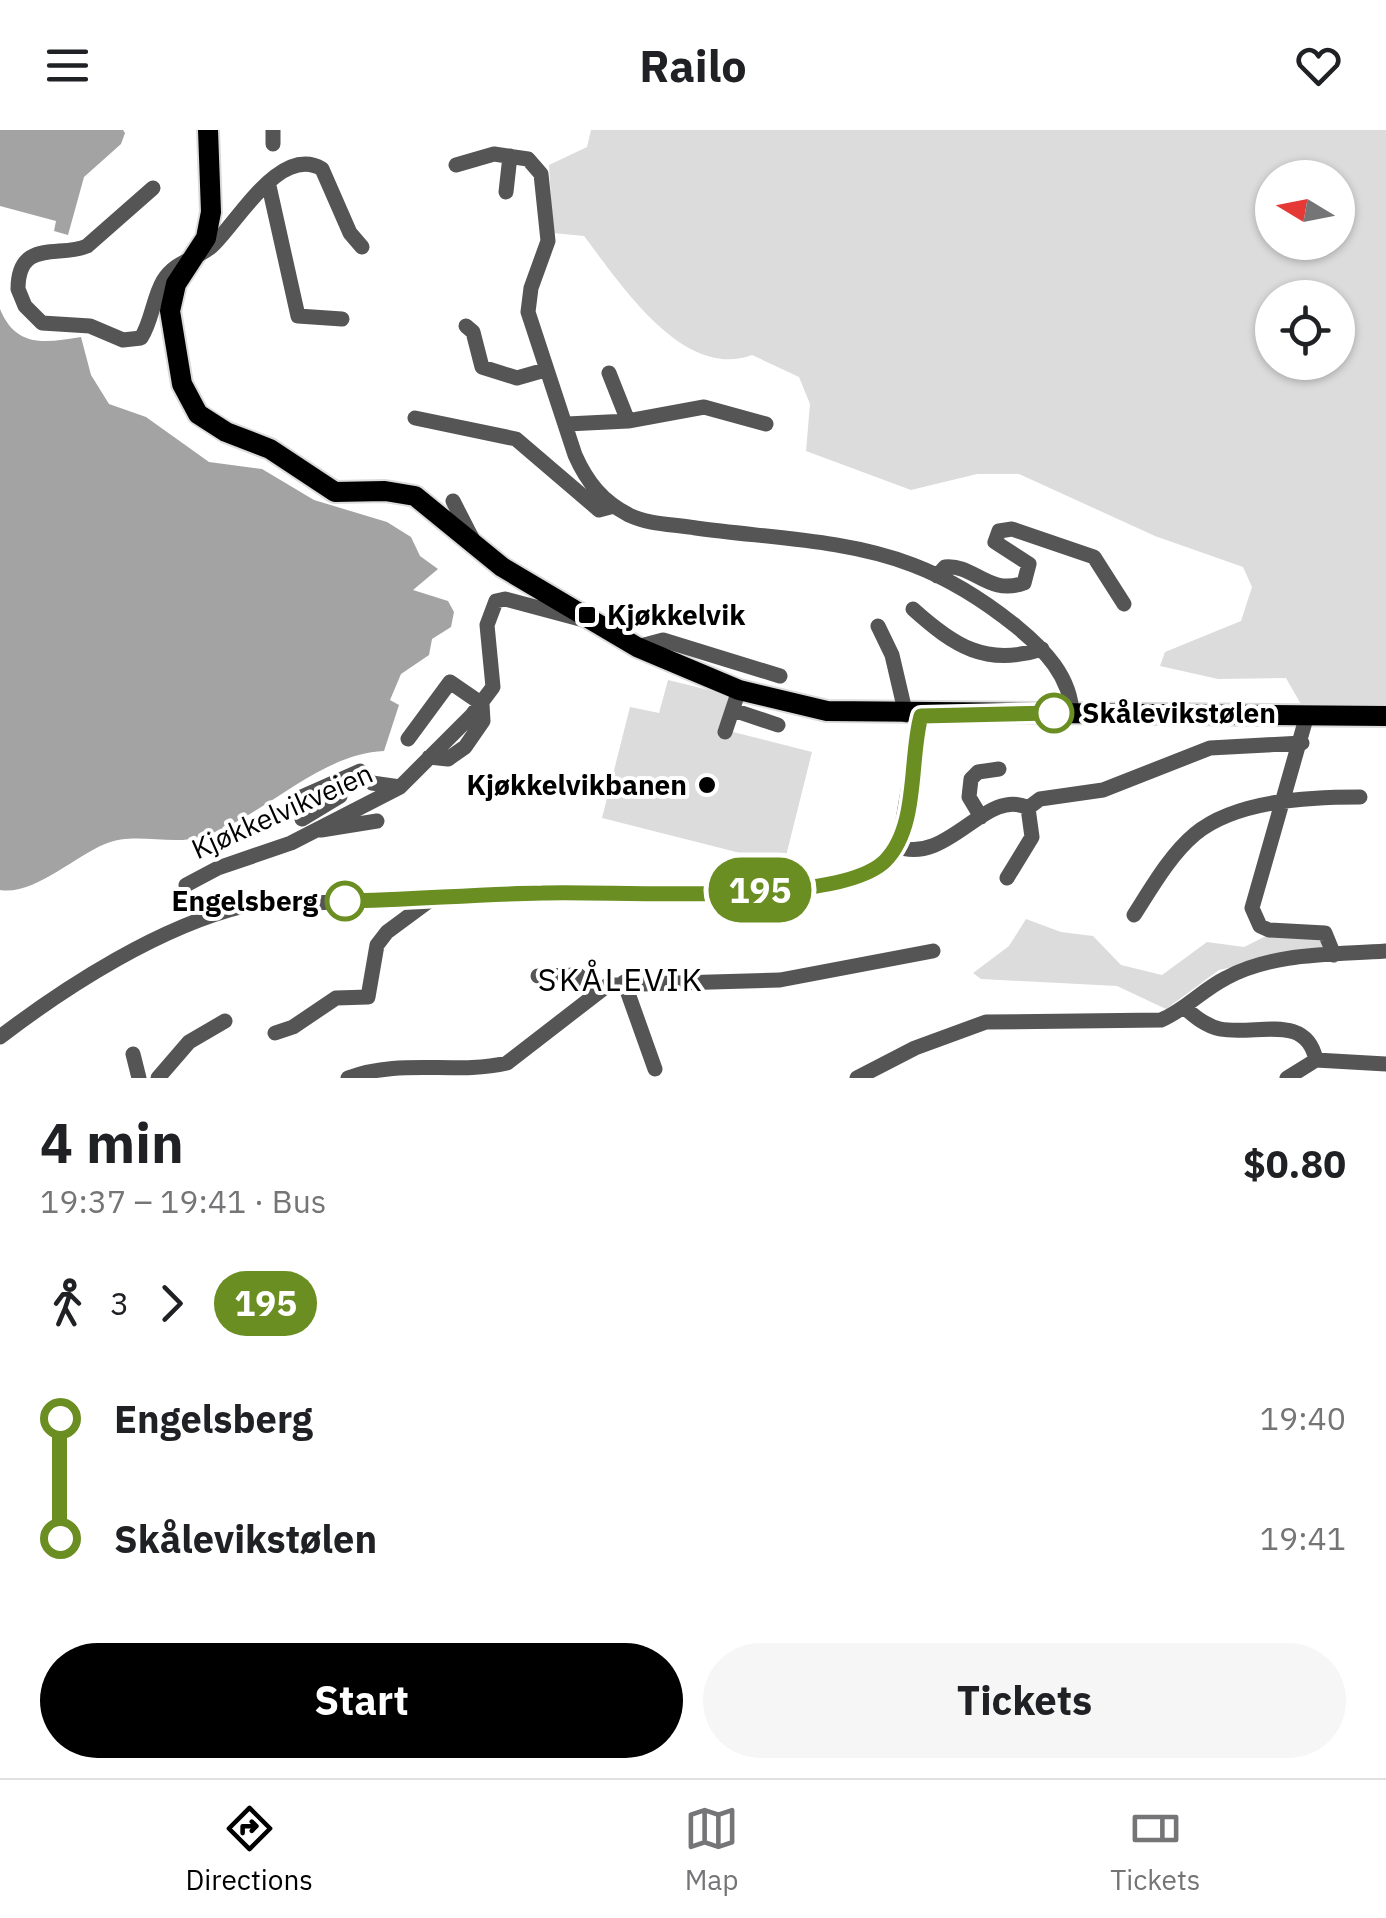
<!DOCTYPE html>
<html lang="en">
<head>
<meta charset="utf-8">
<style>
  body { margin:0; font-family:"IBM Plex Sans",sans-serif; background:#f6f6f6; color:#202124; height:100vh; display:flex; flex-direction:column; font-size:38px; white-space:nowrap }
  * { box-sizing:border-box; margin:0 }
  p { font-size:32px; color:#757577 }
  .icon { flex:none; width:55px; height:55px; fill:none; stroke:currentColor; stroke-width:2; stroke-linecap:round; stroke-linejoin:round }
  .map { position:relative; height:948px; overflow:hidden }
  .details { display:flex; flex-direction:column; background:#fff; flex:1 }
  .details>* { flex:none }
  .badge { padding:0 20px; border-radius:32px; font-size:35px; line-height:65px }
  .needle { width:65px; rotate:280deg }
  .controls { position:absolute; left:1255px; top:30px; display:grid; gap:20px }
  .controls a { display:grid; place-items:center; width:100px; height:100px; border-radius:50%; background:#fff; box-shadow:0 2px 8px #0004; font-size:50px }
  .map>.badge { position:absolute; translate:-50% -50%; box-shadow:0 0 0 5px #fff }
  .legs { display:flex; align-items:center; gap:15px; height:110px; padding:0 40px; font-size:32px }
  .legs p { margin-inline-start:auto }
  .head { display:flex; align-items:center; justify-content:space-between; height:170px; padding:0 40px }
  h1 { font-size:55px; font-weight:800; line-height:75px }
  .primary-button { display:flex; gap:20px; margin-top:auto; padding:20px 40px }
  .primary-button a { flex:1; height:115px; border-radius:60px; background:#000; color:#fff; font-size:40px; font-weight:800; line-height:115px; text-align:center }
  .primary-button a+a { background:#f6f6f6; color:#202124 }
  ul { padding:0 40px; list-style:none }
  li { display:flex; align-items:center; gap:35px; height:120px; font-size:38px }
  li i { display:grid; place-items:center; width:15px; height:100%; margin:0 12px; background:currentColor }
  li i::after { content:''; width:25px; height:25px; margin:-12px; border:8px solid; border-radius:50%; background:#fff }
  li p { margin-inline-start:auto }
  li:first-child i { background:linear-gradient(#0000 50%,currentColor 0) }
  li:last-child i { background:linear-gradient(currentColor 50%,#0000 0) }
  header { display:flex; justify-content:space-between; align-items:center; height:130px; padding:0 40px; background:#fff; font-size:45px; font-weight:800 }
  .tabs { display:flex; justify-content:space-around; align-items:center; height:140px; border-top:2px solid #e0e0e0; background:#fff; font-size:28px; color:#757577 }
  .tabs a { display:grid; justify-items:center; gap:5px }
  .tabs .active { color:#000 }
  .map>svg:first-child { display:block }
  .green { fill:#dcdcdc; fill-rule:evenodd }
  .water { fill:#a3a3a3 }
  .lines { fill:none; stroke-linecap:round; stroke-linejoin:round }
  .major-casing { stroke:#dbdbdb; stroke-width:24 }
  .minor { stroke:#555; stroke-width:15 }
  .major { stroke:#000; stroke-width:20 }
  .line-1-casing { stroke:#fff; stroke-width:22 }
  .line-1 { stroke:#6b8e23; stroke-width:15 }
  .poi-dot { fill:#000; stroke:#fff; stroke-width:4 }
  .stop-1-dot { fill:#fff; stroke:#6b8e23; stroke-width:5 }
  .labels { text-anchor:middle; stroke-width:8; stroke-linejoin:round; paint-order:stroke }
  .poi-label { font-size:28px; font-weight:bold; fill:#000; stroke:#fff; text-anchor:start }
  .stop-label { font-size:28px; font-weight:bold; fill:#000; stroke:#fff; text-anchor:start }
  .street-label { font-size:28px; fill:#000; stroke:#fff }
  .quarter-label { font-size:32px; letter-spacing:2.5px; fill:#000; stroke:#fff }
</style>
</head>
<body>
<header><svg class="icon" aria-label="menu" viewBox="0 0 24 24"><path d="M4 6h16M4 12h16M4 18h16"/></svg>Railo<svg class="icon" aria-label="heart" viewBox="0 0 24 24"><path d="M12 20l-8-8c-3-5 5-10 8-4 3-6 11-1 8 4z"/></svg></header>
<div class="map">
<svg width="1386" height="948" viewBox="0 0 1386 948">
  <rect width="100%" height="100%" fill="#fff"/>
  <!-- green -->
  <path class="green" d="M 591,0 L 1386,0 L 1386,586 L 1307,585 L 1286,548 L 1218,549 L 1160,536 L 1165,522 L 1241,491 L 1252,457 L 1243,437 L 1155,406 L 1019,344 L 977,344 L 911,360 L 806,321 L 810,274 L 799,247 L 752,225 C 683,251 620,153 584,106 L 553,103 L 549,35 L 587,17 ZM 1272,48 L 1338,48 L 1338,112 L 1272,112 ZM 1272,168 L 1338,168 L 1338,232 L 1272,232 Z
    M 668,550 L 729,565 L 721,599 L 812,622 L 784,734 L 602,688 L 630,577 L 659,583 Z
    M 1026,789 L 1061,802 L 1093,806 L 1121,835 L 1162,845 L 1207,812 L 1244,817 L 1268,805 L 1311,803 L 1323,812 L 1322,818 L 1219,840 L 1166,879 L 1117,856 L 981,849 L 973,843 L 1009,816 Z"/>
  <!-- water -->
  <path class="water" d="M 0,0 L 123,0 L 125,3 L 121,14 L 84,47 L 68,105 L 54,101 L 56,91 L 0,76 Z
    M 0,179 C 16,218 45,213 81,207 L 91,245 L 109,274 L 146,287 L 209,332 L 262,339 L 314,370 L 387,392 L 411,407 L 420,426 L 438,439 L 413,460 L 448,471 L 454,482 L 451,497 L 432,509 L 429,525 L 401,544 L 390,570 L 399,575 L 384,621 C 320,623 262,688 204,706 C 172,717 137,701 105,714 C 75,726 33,766 0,760 Z"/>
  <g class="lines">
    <defs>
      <path id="major" d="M 208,0 L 211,82 L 206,108 L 176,154 L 170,181 L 182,254 L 198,284 L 226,302 L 270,319 L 335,362 L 385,361 L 415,366 L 502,437 L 637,517 L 739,560 L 827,581 L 1386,586"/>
    </defs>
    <!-- major casing -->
    <use href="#major" class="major-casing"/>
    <!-- minor -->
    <path class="minor" d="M 273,14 L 273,0
      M 456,35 L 494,24 L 528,29 L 541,44 L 548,111 L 531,158 L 528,182 L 575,325 C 587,352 602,371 629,385 C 650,395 674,394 696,398 C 767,408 846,409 913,435 C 950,449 986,472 1017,497 C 1044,519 1071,547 1072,584
      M 269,56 L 298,186 L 342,189
      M 153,58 L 87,116 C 60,128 18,108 18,159 L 25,176 L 42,193 L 90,196 L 123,210 L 141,208 C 152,191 153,168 163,151 C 176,130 196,130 212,116 C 237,93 280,14 322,39 L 350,103 L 362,117
      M 506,62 L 510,26
      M 466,196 L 473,202 L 482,237 L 517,248 L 545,240
      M 609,243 L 628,291
      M 415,288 L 516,309 L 599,380 L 614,376
      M 567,294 L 628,291 L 704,277 L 766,294
      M 453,371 L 475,414
      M 937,446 L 945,437 C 974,434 988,466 1024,453 L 1029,434 L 995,412 L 999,401 L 1012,399 L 1094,427 L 1124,474
      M 913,479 C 954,516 986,537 1042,519
      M 878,496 L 892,525 L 906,585
      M 637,517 L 663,510 L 780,546
      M 736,581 L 778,595
      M 1307,585 L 1252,778 L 1260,796 L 1269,800 L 1325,803 L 1334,825
      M 725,602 L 739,560
      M 408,609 L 450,552 L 482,574 L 483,591 L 465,617 L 448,629 L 429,627
      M 299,668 L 360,641 L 372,653 L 400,657
      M 981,687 L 969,667 L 971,649 L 978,642 L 999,639
      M 302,689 L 340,666 L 338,650
      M 321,700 L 377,691
      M 896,716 C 948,737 986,656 1028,678 L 1040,669 L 1103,660 L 1210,618 L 1302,613
      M 1007,748 L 1032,707 L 1028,678
      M 186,755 L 218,738 L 291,713 L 400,657 L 472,585 L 493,557 L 487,495 L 496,471 L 505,469 L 580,489
      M 1134,785 C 1152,757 1170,725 1195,704 C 1236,670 1310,667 1360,667
      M 538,846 L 578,845 L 594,862
      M 624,852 L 655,939
      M 1185,878 C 1195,887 1206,896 1220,899 C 1256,906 1306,882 1316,930
      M 275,903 L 293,897 L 336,868 L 368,867 L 377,815 L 387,802 L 433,768
      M 0,907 C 68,855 161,796 244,776 L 542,763 L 775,760 L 858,748 L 888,728 L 900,707 L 921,586
      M 133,924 L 139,948
      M 158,948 L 189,912 L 225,891
      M 348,948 C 401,928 454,945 507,933 L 608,855 L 780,850 L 933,821
      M 857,948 L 915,918 L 986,892 L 1161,890 C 1185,880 1202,860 1226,848 C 1274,822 1333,825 1386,821
      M 1287,948 L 1316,930 L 1386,934"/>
    <!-- major -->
    <use href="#major" class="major"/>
  </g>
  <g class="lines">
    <defs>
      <path id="line-1" d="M 345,771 C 410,770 476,764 542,763 C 615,760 837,778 885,731 C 919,697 909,629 921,586 L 1054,583"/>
    </defs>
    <!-- line-1 casing -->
    <use href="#line-1" class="line-1-casing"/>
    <!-- line-1 -->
    <use href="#line-1" class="line-1"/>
  </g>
  <!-- markers -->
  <g class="poi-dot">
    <rect x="577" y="475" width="20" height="20" rx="5"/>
    <circle cx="707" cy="655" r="10"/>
  </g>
  <g class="stop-1-dot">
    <circle cx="1054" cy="583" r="18"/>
    <circle cx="345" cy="771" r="18"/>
  </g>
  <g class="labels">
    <!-- poi labels -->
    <g class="poi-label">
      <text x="607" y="495">Kjøkkelvik</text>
      <text x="687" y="665" text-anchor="end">Kjøkkelvikbanen</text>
    </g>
    <!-- stop labels -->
    <g class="stop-label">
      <text x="1082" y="593">Skålevikstølen</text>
      <text x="318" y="781" text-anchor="end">Engelsberg</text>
    </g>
    <!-- street labels -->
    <g class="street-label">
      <text transform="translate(282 681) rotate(-24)" y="10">Kjøkkelvikveien</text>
    </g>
    <!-- quarter labels -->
    <g class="quarter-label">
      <text x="621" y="861">SKÅLEVIK</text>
    </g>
  </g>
</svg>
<div class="controls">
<a><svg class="needle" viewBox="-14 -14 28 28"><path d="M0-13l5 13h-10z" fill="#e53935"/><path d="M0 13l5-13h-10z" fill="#757577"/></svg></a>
<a><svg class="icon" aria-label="locate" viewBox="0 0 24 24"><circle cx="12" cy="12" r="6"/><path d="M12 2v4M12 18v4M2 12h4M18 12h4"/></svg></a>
</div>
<b class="badge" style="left:760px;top:760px;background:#6b8e23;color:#fff">195</b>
</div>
<section class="details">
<div class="head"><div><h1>4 min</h1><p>19:37 – 19:41 · Bus</p></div><b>$0.80</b></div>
<div class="legs"><svg class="icon" aria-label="walk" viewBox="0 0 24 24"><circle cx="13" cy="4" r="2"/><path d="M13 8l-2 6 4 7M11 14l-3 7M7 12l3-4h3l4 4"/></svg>3<svg class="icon" aria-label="forward" viewBox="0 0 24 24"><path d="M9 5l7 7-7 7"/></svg><b class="badge" style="background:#6b8e23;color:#fff">195</b></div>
<ul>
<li><i style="color:#6b8e23"></i><b>Engelsberg</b><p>19:40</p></li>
<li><i style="color:#6b8e23"></i><b>Skålevikstølen</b><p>19:41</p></li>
</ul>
<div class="primary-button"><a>Start</a><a>Tickets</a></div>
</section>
<nav class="tabs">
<a class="active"><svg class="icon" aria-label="directions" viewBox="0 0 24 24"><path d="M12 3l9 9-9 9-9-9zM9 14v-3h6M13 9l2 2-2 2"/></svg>Directions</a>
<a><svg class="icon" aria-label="map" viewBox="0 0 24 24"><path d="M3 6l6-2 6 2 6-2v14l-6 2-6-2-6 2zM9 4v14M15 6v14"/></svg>Map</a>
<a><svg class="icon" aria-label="tickets" viewBox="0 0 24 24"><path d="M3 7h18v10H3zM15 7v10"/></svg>Tickets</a>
</nav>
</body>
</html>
